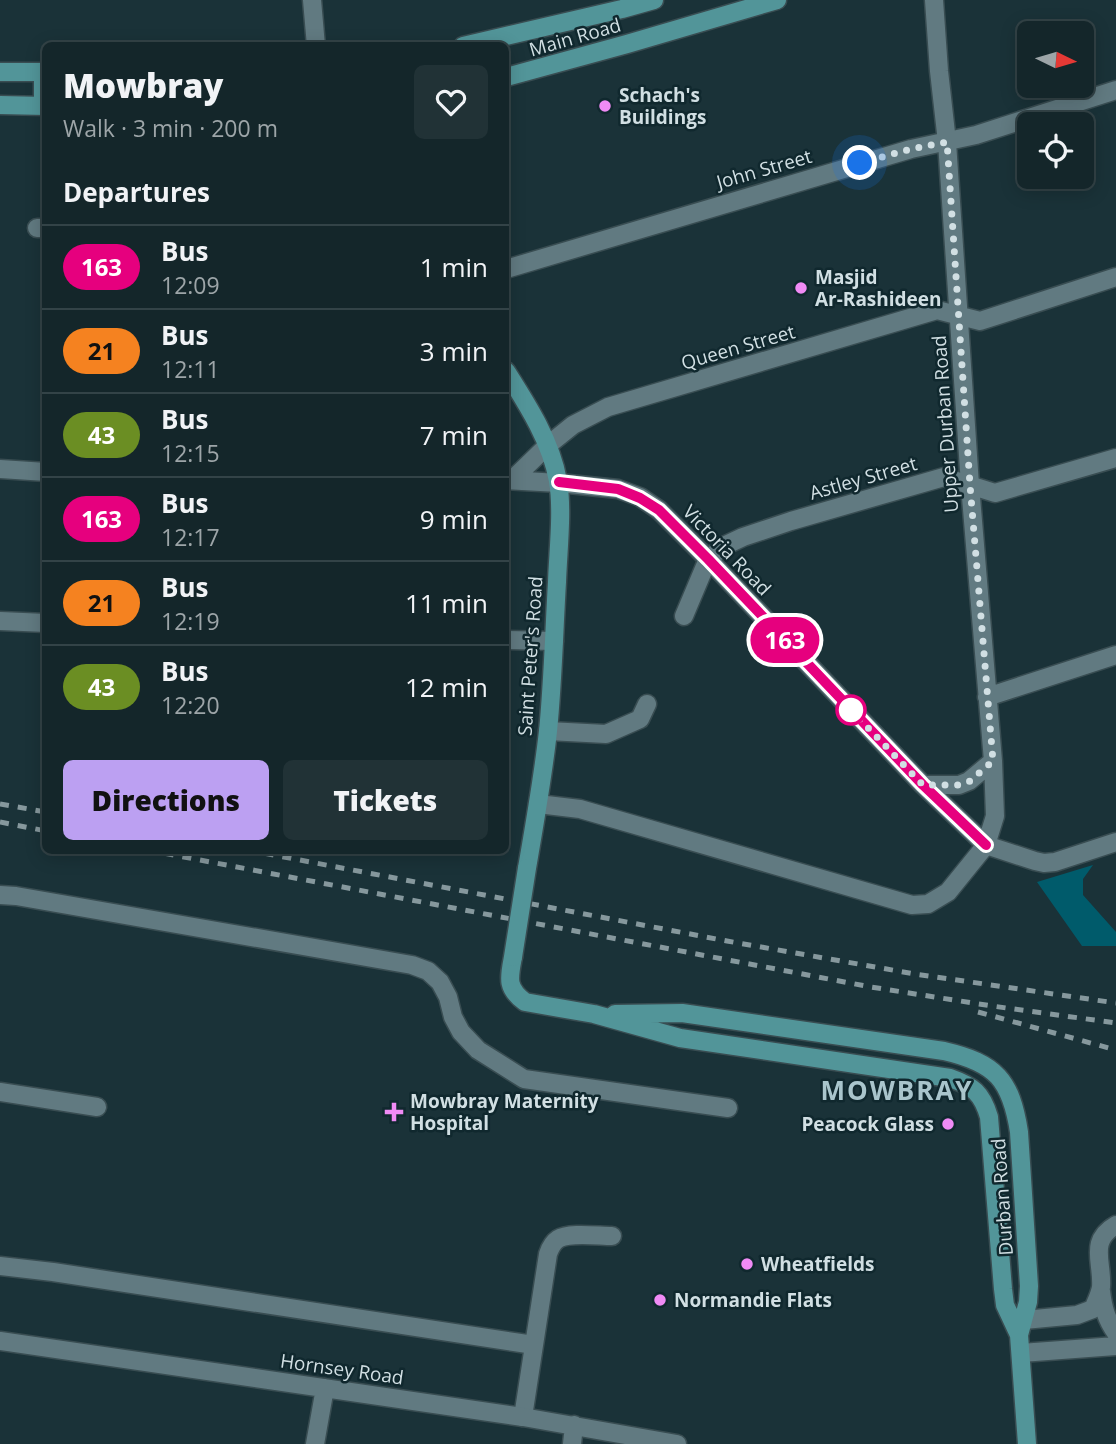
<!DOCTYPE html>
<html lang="en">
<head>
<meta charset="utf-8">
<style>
  body { margin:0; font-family:"Open Sans",sans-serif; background:#213236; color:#f1f3f6; height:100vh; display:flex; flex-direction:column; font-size:26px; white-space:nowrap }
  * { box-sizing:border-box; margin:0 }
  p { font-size:23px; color:#9da5a8 }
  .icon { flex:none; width:38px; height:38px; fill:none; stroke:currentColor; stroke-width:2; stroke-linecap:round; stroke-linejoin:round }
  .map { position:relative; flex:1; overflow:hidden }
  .drawer { position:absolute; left:42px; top:42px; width:467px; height:812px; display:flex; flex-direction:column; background:#14262a; border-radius:10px; box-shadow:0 4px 18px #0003,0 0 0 2px #334347 }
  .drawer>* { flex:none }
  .badge { padding:0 14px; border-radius:23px; font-size:24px; line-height:46px }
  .needle { width:46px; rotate:95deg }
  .fabs { position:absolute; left:1017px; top:21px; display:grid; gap:14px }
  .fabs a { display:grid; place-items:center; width:77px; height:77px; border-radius:10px; background:#14262a; box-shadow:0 4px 18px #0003,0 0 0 2px #334347; font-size:35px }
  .you { position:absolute; width:35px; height:35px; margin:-18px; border:5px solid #fff; border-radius:50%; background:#1a73e8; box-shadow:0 0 0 10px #1a73e833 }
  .map>.badge { position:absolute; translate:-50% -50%; box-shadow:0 0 0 4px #fff }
  h2 { padding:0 21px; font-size:26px; line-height:63px }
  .round { display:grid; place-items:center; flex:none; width:74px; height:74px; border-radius:10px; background:#213236 }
  .headline { display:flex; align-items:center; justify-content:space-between; height:119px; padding:0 21px }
  h1 { font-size:33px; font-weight:800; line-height:52px }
  .button { display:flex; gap:14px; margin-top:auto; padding:14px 21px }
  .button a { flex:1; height:80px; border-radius:10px; background:#bca0f2; color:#111; font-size:28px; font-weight:800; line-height:80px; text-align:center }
  .button a+a { background:#213236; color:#f1f3f6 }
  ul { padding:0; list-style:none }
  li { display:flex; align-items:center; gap:21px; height:84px; padding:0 21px; border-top:2px solid #334347 }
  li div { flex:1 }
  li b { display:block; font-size:26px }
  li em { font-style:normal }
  li .badge { min-width:77px; font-weight:700; text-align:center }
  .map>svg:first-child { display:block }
  .green { fill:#005b6b }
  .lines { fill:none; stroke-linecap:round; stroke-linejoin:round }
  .service-casing { stroke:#394d52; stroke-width:21 }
  .minor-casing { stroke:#394d52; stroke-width:21 }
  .tertiary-casing { stroke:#394d52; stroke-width:21 }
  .secondary-casing { stroke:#394d52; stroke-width:21 }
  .service { stroke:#617a81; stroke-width:18 }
  .minor { stroke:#617a81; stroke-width:18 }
  .tertiary { stroke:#617a81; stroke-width:18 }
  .secondary { stroke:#529599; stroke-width:18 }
  .rail { stroke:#86989d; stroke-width:5; stroke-dasharray:9 9; stroke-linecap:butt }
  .secondary-bridge-casing { stroke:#394d52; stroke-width:21; stroke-linecap:butt }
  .secondary-bridge { stroke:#529599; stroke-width:18 }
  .line-casing { stroke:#fff; stroke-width:16 }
  .line { stroke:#e6007e; stroke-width:10 }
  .walk { stroke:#d1dfe3; stroke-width:7; stroke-dasharray:0 12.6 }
  .poi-dot { fill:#f08bf5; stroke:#10282e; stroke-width:2.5 }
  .stop-dot { fill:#fff; stroke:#e6007e; stroke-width:3.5 }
  .labels { text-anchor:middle; stroke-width:5; stroke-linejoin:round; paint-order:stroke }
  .street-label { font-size:19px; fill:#d1dfe3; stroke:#10282e }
  .poi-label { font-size:19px; font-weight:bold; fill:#d1dfe3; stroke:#10282e; text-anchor:start }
  .district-label { font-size:26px; font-weight:bold; letter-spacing:2px; fill:#a9c5cc; stroke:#10282e }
</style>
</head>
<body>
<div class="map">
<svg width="1116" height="1444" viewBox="0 0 1116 1444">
  <rect width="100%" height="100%" fill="#1a3238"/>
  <!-- green -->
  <path class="green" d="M 1093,865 L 1083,879 L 1083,895 L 1116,932 L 1116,946 L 1082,946 L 1037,882 Z"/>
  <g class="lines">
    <defs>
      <path id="service" d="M 37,228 L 46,228
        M 684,616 L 708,559
        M 548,731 L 606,734 L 640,719 L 647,704
        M 538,804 L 580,809 L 912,905 L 928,904 L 948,892 L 986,845
        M 0,895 L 16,896 L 412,965 L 428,971 L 440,982 L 448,997 L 453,1017 L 461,1032 L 478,1050 L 524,1079 L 728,1108
        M 0,1092 L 97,1107
        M 0,1266 L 53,1272 L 534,1345
        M 1101,1291 C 1103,1307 1106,1319 1116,1333
        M 1024,1320 L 1077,1315 L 1093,1309 C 1096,1302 1100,1294 1101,1287 C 1103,1262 1088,1241 1116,1225
        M 1021,1353 L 1116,1346
        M 523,1417 L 548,1254 C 550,1248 552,1243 558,1239 C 569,1232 598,1236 612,1236"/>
      <path id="minor" d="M 934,0 L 939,71 L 947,142 L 970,485 L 993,761 L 995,816 L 986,845
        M 506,269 L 911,149 L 976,135 L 1116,90
        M 0,469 L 46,472
        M 506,480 L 559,483 L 618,489 L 640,497 L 659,510 L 708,559 L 923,785 L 986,845 L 1035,861 L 1044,863 L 1055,862 L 1116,842
        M 512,480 L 547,446 L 573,425 L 608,407 L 937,310 L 980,321 L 1116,277
        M 708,559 L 726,545 L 743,537 L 791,521 L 944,477 L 995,493 L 1116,458
        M 0,621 L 46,623
        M 506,640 L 554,641
        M 987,697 L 1116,655
        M 923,785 L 959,785 L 969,781 L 993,761
        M 0,1341 L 523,1417 L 677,1444
        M 315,1444 L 325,1388
        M 572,1444 L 574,1425"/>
      <path id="tertiary" d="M 312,0 L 316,46"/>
      <path id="secondary" d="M 463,46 L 622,9 L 654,0
        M 0,72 L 46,72
        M 43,72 L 43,106
        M 506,77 L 627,44 L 777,0
        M 0,105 L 46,106
        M 506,371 C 527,404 551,441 558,481 C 563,511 558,551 557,582 C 554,632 553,681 548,731 C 543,777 535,822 527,868
        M 513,957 C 509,978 506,988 525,1002 L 594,1014 L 680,1038 L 950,1078 C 973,1086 982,1093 989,1117 L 1003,1289 L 1005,1305 L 1019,1335 L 1027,1444
        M 615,1014 L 682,1013 L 944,1051 C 996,1063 1011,1080 1019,1132 L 1029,1286 L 1028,1302 L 1019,1335"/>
    </defs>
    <!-- service casing -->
    <use href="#service" class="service-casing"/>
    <!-- minor casing -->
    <use href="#minor" class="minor-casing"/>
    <!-- tertiary casing -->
    <use href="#tertiary" class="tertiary-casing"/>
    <!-- secondary casing -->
    <use href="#secondary" class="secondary-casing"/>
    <!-- service -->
    <use href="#service" class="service"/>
    <!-- minor -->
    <use href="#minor" class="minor"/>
    <!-- tertiary -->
    <use href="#tertiary" class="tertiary"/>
    <!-- secondary -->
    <use href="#secondary" class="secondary"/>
    <!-- rail -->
    <path class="rail" d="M 0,804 L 46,812
      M 0,822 L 46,831
      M 147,850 L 871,987 L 992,1006 L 1116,1023
      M 247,850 L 727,941 L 915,974 L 1116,1003
      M 978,1012 L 1116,1050"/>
    <defs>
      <path id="secondary-bridge" d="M 513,957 L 527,868"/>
    </defs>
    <!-- secondary-bridge casing -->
    <use href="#secondary-bridge" class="secondary-bridge-casing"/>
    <!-- secondary-bridge -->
    <use href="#secondary-bridge" class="secondary-bridge"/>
  </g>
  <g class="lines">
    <defs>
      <path id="line" d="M 559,482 L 618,489 L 640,498 L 659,510 L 708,559 L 923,785 L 986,845"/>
    </defs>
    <!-- line casing -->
    <use href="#line" class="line-casing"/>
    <!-- line -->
    <use href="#line" class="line"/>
    <!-- walk -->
    <path class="walk" d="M 851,710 L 923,785 L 959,785 L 970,781 L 993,761 L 970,485 L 947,142 L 911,149 L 860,163"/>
  </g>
  <!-- markers -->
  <g class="poi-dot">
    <circle cx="605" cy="106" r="7"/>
    <circle cx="801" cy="288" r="7"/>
    <path d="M390.5 1101.5h7v7h7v7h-7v7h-7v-7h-7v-7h7z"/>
    <circle cx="948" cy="1124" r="7"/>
    <circle cx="747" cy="1264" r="7"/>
    <circle cx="660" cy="1300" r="7"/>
  </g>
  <circle class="stop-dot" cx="851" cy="710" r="14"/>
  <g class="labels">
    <!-- street labels -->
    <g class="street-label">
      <text transform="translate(575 37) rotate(-16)" y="7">Main Road</text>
      <text transform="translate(764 169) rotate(-16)" y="7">John Street</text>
      <text transform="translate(738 347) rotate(-16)" y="7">Queen Street</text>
      <text transform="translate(945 424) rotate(-94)" y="7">Upper Durban Road</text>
      <text transform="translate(863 478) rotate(-16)" y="7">Astley Street</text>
      <text transform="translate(727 550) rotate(46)" y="7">Victoria Road</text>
      <text transform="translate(530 656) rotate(-86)" y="7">Saint Peter's Road</text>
      <text transform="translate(1002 1197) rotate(-94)" y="7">Durban Road</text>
      <text transform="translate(342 1369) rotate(8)" y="7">Hornsey Road</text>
    </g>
    <!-- poi labels -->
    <g class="poi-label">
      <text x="619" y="102">Schach's<tspan x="619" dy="22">Buildings</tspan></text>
      <text x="815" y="284">Masjid<tspan x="815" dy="22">Ar-Rashideen</tspan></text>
      <text x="410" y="1108">Mowbray Maternity<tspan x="410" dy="22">Hospital</tspan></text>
      <text x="934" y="1131" text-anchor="end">Peacock Glass</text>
      <text x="761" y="1271">Wheatfields</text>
      <text x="674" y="1307">Normandie Flats</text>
    </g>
    <!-- district labels -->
    <g class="district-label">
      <text x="897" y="1100">MOWBRAY</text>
    </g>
  </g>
</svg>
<div class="fabs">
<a><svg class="needle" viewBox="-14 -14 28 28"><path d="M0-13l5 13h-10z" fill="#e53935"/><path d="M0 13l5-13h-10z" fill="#9da5a8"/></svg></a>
<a><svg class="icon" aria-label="locate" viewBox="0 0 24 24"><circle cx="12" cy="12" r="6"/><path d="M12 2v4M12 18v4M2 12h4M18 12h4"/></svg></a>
</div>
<div class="you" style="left:860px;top:163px"></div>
<b class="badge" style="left:785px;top:640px;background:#e6007e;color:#fff">163</b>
<section class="drawer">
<div class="headline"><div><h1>Mowbray</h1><p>Walk · 3 min · 200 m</p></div><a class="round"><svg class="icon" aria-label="heart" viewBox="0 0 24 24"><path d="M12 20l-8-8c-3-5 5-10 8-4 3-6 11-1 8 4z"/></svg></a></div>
<h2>Departures</h2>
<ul>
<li><span class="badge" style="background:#e6007e;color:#fff">163</span><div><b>Bus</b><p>12:09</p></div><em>1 min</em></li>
<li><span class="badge" style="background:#f58220;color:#111">21</span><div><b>Bus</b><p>12:11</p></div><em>3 min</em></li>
<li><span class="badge" style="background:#6b8e23;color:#fff">43</span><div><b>Bus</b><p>12:15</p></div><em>7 min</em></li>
<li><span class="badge" style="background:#e6007e;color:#fff">163</span><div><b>Bus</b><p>12:17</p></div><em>9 min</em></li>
<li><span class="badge" style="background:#f58220;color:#111">21</span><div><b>Bus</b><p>12:19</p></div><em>11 min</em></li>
<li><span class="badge" style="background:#6b8e23;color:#fff">43</span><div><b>Bus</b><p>12:20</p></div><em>12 min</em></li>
</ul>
<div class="button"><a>Directions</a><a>Tickets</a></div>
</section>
</div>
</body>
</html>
